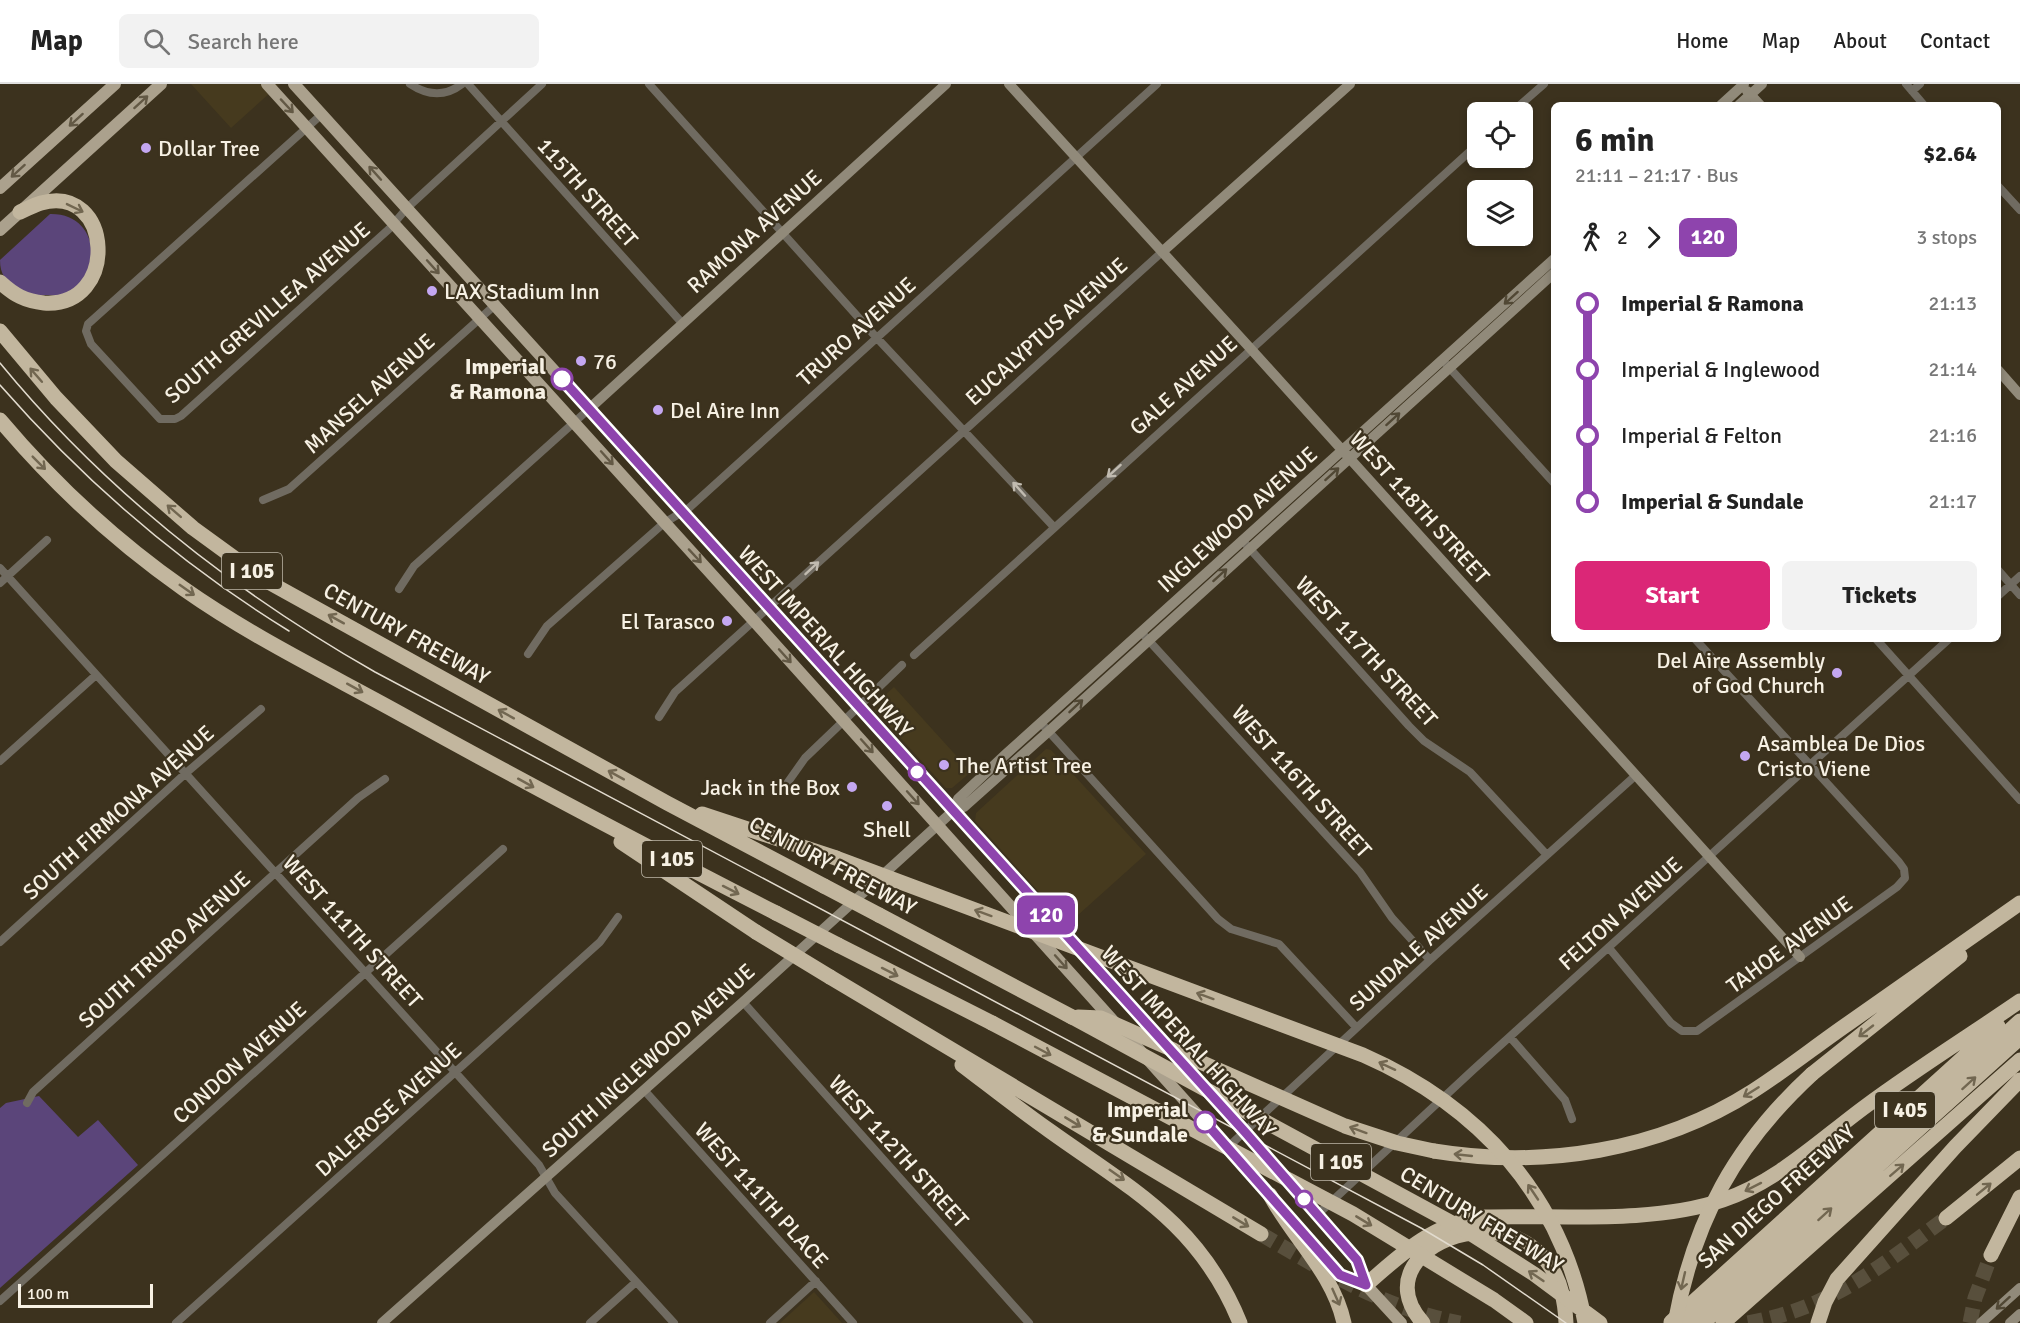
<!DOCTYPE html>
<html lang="en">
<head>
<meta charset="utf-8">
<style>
  body { margin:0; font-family:Signika,sans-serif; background:#f2f2f2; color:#222; height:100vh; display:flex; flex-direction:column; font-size:22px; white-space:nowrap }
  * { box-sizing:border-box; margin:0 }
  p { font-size:20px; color:#767676 }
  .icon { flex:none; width:33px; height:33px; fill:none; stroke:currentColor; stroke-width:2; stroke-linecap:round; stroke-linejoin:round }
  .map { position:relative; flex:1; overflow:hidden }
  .panel { position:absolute; left:1551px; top:18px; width:450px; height:540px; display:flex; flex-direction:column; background:#fff; border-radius:9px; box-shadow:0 3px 9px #0003 }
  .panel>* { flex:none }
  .badge { padding:0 12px; border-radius:9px; font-size:21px; line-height:39px }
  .controls { position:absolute; left:1467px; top:18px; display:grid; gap:12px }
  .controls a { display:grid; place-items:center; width:66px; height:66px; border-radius:9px; background:#fff; box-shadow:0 3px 9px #0003; font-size:30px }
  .scale { position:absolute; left:18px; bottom:15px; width:135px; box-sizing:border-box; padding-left:6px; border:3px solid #f7f1e4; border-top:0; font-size:16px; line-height:21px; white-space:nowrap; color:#f7f1e4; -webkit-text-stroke:4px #3c321e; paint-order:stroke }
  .map>.badge { position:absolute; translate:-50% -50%; box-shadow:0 0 0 3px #fff }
  .legs { display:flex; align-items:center; gap:9px; height:66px; padding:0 24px; font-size:20px }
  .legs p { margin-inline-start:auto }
  .overview { display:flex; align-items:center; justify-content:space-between; height:102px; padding:0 24px }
  h1 { font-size:33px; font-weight:700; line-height:45px }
  .primary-button { display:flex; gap:12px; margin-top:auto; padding:12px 24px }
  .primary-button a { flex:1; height:69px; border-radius:9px; background:#db2777; color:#fff; font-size:24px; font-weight:700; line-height:69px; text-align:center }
  .primary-button a+a { background:#f2f2f2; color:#222 }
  ul { padding:0 24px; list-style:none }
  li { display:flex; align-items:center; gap:21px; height:66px; font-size:22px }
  li i { display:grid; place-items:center; width:9px; height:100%; margin:0 8px; background:currentColor }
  li i::after { content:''; width:15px; height:15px; margin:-8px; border:4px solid; border-radius:50%; background:#fff }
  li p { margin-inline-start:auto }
  li:first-child i { background:linear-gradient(#0000 50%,currentColor 0) }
  li:last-child i { background:linear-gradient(currentColor 50%,#0000 0) }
  header { display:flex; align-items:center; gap:36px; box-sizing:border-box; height:84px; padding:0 30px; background:#fff; border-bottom:2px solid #e0e0e0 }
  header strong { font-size:28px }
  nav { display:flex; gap:33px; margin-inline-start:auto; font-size:21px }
  .search { width:420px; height:54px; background:#f2f2f2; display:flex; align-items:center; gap:15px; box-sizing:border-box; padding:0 21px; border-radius:9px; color:#767676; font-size:22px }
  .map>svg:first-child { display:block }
  .built { fill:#463a1e }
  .green { fill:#5b457a }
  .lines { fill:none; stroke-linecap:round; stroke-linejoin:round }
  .highway-tunnel { stroke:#584f3c; stroke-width:15; stroke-dasharray:15 8; stroke-linecap:butt }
  .street { stroke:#706b61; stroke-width:8 }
  .secondary { stroke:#918a7a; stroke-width:10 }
  .primary { stroke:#aba18d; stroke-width:12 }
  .highway { stroke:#c2b69e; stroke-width:15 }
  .tram { stroke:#e2dbce; stroke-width:1.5 }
  .highway-bridge { stroke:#c2b69e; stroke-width:15 }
  .oneway { stroke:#635945 }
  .oneway2 { stroke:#726751 }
  .oneway3 { stroke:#514835 }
  .oneway4 { stroke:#c1bbb0 }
  .line-1-casing { stroke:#fff; stroke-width:14 }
  .line-1 { stroke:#8e44ad; stroke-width:9 }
  .poi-dot { fill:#c4a7f1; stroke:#3c321e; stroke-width:2 }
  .stop-1-dot { fill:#fff; stroke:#8e44ad; stroke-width:3 }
  .labels { text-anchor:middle; stroke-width:4.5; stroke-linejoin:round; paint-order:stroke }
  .shield { fill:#3c321e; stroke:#bfb8a9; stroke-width:1.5 }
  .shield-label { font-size:21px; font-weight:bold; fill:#f7f1e4 }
  .poi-label { font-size:22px; fill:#f7f1e4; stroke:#3c321e; text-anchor:start }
  .street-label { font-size:22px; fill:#f7f1e4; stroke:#3c321e }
  .stop-label { font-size:22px; font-weight:bold; fill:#f7f1e4; stroke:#3c321e; text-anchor:end }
</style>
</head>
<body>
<header>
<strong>Map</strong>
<div class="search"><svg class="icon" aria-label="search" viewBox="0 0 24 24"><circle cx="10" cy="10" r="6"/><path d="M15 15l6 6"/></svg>Search here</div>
<nav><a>Home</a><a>Map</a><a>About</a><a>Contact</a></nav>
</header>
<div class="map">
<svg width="2020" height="1239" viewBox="0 0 2020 1239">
  <rect width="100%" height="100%" fill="#3c321e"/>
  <!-- built -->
  <path class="built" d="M 191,0 L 280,0 L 231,44 Z
    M 894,603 L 971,688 L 952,704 L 946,704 L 875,626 L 875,620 Z
    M 1046,665 L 1051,666 L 1146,770 L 1068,840 L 975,737 L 976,729 Z
    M 814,1208 L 842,1239 L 780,1239 Z"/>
  <!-- green -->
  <path class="green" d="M 50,130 C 99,129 105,190 66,210 C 61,213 50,211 44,211 C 33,212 27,212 18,206 C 6,197 0,191 0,176 Z
    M 39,1012 L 78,1053 L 98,1036 L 138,1081 L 0,1204 L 0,1024 L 6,1019 Z"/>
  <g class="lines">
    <!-- highway-tunnel -->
    <path class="highway-tunnel" d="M 1261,1150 C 1326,1188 1386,1225 1460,1239
      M 1748,1239 C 1831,1224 1880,1183 1946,1134
      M 1970,1239 L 1975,1214 L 1991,1171"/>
    <!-- street -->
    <path class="street" d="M 410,0 C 428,12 445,13 462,0
      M 468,0 L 682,239
      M 649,0 L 876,253 L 1053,442
      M 1906,0 L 1924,21
      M 1912,7 L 1920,0
      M 1512,28 L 1544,0
      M 322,30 L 88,240 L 86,247 L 91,260 L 160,335 L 175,335 L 181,332 L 389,145 L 407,124 L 542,0
      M 1998,102 L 2020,126
      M 1446,280 L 1554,399
      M 263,416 L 289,405 L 495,221
      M 1242,456 L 1409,642 L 1424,657 L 1470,688 L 1547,771
      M 0,484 L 539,1081 L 555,1109 L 674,1239
      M 1998,486 L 2020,511
      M 0,499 L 47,456
      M 399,505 L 414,482 L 589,325
      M 1998,512 L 2020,492
      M 1141,548 L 1360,788 L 1392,834 L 1430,876
      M 1876,555 L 2020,716
      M 528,570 L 547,542 L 664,439 L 689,424 L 1157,0
      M 914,571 L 1478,60
      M 659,633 L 675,608 L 1162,168
      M 1041,639 L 1218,835 L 1231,845 L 1279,860 L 1356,943
      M 0,677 L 96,591
      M 788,698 L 805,674 L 902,581
      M 0,858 L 186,689 L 261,625
      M 1609,864 L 1671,939 L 1682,947 L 1697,947 L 1897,803 L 1905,794 L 1904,785 L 1899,778 L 1695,555
      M 743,918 L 1029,1239
      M 1510,953 L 1565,1016 L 1572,1035
      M 644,1006 L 853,1239
      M 27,1019 L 33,1008 L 358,714 L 385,695
      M 1228,1063 L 1430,876 L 1635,692
      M 1317,1131 L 1473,986 L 1949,555
      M 0,1217 L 503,765
      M 176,1239 L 600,858 L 618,833
      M 590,1239 L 636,1198
      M 770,1239 L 816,1197"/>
    <!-- secondary -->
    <path class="secondary" d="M 1009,0 L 1250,264 L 1800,873
      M 1747,7 L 1760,21
      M 1721,21 L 1744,0
      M 1739,21 L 1762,0
      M 1162,168 L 1350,0
      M 1998,286 L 2020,311
      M 589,325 L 946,0
      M 952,728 L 958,715 L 1006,670 L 1554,175
      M 382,1239 L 743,918 L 952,728 L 964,723 L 1049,647 L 1554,189
      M 1981,1239 L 2020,1204
      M 2010,1239 L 2020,1230"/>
    <!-- primary -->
    <path class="primary" d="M 267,0 L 754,537 L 1275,1117
      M 294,0 L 1245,1048 L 1357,1176 L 1366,1201 L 1401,1239
      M 0,104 L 115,0
      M 0,146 L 161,0
      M 1302,1149 L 1340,1191 L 1366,1201"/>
    <!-- highway -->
    <path class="highway" d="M 0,198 C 14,211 25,217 44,219 C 120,224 113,99 41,119 C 34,121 27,125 20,128
      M 0,247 L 56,314 L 116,377 L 193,444 L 263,495 L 667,719 L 824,802
      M 0,336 C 53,399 117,458 184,505 C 255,555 335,593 410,635 C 531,702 653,766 776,829
      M 702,730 L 836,774
      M 621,758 L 756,848
      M 879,831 L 1072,933
      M 838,861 L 992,939
      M 830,893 L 1261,1150
      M 962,981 C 991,1003 1020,1026 1050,1047 C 1131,1105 1200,1140 1240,1239
      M 1812,990 L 1960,872
      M 1434,1067 C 1543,1085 1659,1067 1753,1007 C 1786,986 1817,961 1849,939 C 1906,899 1963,859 2020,819
      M 1270,1111 C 1294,1155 1333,1189 1344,1239
      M 1946,1134 L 2020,1074
      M 1991,1171 L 2020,1113
      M 1366,1201 C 1402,1169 1434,1139 1484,1133 C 1558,1131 1653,1140 1723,1116 C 1777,1098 1821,1055 1866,1022 C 1916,985 1969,952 2020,917
      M 1671,1238 L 1998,942
      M 1423,1239 C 1349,1156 1561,1085 1566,1239
      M 1688,1239 L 2020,937
      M 1703,1239 L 2020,954
      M 1723,1239 L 2020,976
      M 1818,1239 L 1825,1218 L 1837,1195 L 1955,1063 L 2020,996"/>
    <!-- tram -->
    <path class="tram" d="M 0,279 C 105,407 233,507 375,588 L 1421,1144 L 1483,1181 L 1566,1239
      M 0,301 C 84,397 180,480 289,547"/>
    <!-- highway-bridge -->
    <path class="highway-bridge" d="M 836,774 L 1363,971 C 1479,1022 1562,1112 1585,1239
      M 824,802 L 879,831
      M 776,829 L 838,861
      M 756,848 L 830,893
      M 1072,933 L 1465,1146 L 1534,1190 L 1600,1239
      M 1078,933 L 1101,934 L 1345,1042 L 1397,1059 L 1434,1067
      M 992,939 L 1353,1130 L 1494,1216 L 1526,1239
      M 1675,1239 C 1694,1136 1735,1061 1812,990"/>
  </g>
  <!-- one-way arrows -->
  <defs><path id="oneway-shaft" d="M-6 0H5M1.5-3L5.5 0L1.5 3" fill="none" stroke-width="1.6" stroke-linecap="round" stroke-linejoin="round" transform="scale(1.5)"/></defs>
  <g class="oneway">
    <use href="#oneway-shaft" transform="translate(141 18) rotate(-42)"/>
    <use href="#oneway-shaft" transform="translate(287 22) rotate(47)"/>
    <use href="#oneway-shaft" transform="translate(76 36) rotate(138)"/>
    <use href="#oneway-shaft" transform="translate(18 87) rotate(138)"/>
    <use href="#oneway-shaft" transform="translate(375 89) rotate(-132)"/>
    <use href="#oneway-shaft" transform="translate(433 183) rotate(48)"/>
    <use href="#oneway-shaft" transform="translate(607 374) rotate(48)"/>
    <use href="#oneway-shaft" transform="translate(695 472) rotate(47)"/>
    <use href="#oneway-shaft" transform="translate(785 572) rotate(48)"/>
    <use href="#oneway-shaft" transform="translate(867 662) rotate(48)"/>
    <use href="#oneway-shaft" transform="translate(913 714) rotate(48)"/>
    <use href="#oneway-shaft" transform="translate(1061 878) rotate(48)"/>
  </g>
  <g class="oneway2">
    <use href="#oneway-shaft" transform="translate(75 124) rotate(26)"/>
    <use href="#oneway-shaft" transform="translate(36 291) rotate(-131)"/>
    <use href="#oneway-shaft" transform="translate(39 379) rotate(45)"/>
    <use href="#oneway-shaft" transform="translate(174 427) rotate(-139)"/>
    <use href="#oneway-shaft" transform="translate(187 506) rotate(35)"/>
    <use href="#oneway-shaft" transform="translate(336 535) rotate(-151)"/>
    <use href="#oneway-shaft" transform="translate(355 604) rotate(29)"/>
    <use href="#oneway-shaft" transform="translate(506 630) rotate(-151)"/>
    <use href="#oneway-shaft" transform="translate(616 691) rotate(-151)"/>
    <use href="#oneway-shaft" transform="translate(526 699) rotate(29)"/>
    <use href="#oneway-shaft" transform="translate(731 806) rotate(27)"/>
    <use href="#oneway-shaft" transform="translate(983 829) rotate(-160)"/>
    <use href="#oneway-shaft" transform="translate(890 888) rotate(27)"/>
    <use href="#oneway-shaft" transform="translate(1205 912) rotate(-160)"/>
    <use href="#oneway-shaft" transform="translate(1866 947) rotate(142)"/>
    <use href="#oneway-shaft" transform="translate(1043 967) rotate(28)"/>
    <use href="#oneway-shaft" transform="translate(1387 982) rotate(-155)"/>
    <use href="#oneway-shaft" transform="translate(1969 999) rotate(-42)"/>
    <use href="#oneway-shaft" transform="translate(1751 1008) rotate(148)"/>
    <use href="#oneway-shaft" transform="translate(1073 1038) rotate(31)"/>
    <use href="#oneway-shaft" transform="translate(1358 1046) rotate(-160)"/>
    <use href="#oneway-shaft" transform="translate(1463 1071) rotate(-174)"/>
    <use href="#oneway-shaft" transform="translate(1897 1086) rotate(-41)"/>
    <use href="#oneway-shaft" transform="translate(1117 1091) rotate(35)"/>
    <use href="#oneway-shaft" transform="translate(1753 1103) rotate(153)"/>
    <use href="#oneway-shaft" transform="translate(1984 1105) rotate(-39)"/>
    <use href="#oneway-shaft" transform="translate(1533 1108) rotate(-124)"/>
    <use href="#oneway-shaft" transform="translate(1825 1130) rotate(-42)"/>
    <use href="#oneway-shaft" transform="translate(1364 1137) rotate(31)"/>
    <use href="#oneway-shaft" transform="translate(1241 1138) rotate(31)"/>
    <use href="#oneway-shaft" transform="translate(1536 1192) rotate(-146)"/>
    <use href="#oneway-shaft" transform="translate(1683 1197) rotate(103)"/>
    <use href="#oneway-shaft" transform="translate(1336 1213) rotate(66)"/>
  </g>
  <g class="oneway3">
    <use href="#oneway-shaft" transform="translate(1511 214) rotate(138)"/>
    <use href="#oneway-shaft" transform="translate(1393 335) rotate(-42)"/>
    <use href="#oneway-shaft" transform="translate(1332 390) rotate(-42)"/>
    <use href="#oneway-shaft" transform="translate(1220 491) rotate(-42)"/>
    <use href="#oneway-shaft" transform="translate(1076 622) rotate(-43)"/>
    <use href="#oneway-shaft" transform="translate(2003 1219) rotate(138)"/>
  </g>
  <g class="oneway4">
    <use href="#oneway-shaft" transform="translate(1114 387) rotate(138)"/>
    <use href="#oneway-shaft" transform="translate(1019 405) rotate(-132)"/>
    <use href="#oneway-shaft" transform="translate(812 484) rotate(-43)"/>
  </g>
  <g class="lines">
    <defs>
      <path id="line-1" d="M 562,295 L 1245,1048 L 1357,1176 L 1366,1201 L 1340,1191 L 1205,1038"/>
    </defs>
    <!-- line-1 casing -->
    <use href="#line-1" class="line-1-casing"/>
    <!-- line-1 -->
    <use href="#line-1" class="line-1"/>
  </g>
  <!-- markers -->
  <g class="poi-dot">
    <circle cx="146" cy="64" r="6"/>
    <circle cx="432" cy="207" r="6"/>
    <circle cx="581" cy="277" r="6"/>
    <circle cx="658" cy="326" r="6"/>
    <circle cx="727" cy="537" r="6"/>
    <circle cx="1837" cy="589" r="6"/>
    <circle cx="1745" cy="672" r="6"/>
    <circle cx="944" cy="681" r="6"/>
    <circle cx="852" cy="703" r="6"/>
    <circle cx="887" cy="722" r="6"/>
  </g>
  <g class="stop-1-dot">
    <circle cx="562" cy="295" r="10"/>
    <circle cx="917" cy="688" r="8"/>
    <circle cx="1205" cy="1038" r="10"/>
    <circle cx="1304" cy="1115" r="8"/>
  </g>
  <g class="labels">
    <!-- shield labels -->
    <g class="shield">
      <rect x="222" y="469" width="60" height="36" rx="4.5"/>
      <rect x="642" y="757" width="60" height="36" rx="4.5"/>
      <rect x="1875" y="1008" width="60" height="36" rx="4.5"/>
      <rect x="1311" y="1060" width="60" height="36" rx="4.5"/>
    </g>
    <g class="shield-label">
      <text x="252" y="494">I 105</text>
      <text x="672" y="782">I 105</text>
      <text x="1905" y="1033">I 405</text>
      <text x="1341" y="1085">I 105</text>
    </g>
    <!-- poi labels -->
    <g class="poi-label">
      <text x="158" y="72">Dollar Tree</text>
      <text x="444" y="215">LAX Stadium Inn</text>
      <text x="593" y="285">76</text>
      <text x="670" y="334">Del Aire Inn</text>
      <text x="715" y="545" text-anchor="end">El Tarasco</text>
      <text x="1825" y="584" text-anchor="end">Del Aire Assembly<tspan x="1825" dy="25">of God Church</tspan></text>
      <text x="1757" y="667">Asamblea De Dios<tspan x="1757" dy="25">Cristo Viene</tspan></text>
      <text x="956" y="689">The Artist Tree</text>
      <text x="840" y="711" text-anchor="end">Jack in the Box</text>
      <text x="887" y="753" text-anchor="middle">Shell</text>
    </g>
    <!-- street labels -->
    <g class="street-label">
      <text transform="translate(588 108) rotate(48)" y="8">115TH STREET</text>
      <text transform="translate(754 147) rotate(-42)" y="8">RAMONA AVENUE</text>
      <text transform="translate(267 228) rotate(-41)" y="8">SOUTH GREVILLEA AVENUE</text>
      <text transform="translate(856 247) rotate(-42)" y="8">TRURO AVENUE</text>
      <text transform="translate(1046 247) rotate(-42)" y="8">EUCALYPTUS AVENUE</text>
      <text transform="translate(1183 301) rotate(-42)" y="8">GALE AVENUE</text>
      <text transform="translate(369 309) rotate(-42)" y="8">MANSEL AVENUE</text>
      <text transform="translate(1420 423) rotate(48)" y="8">WEST 118TH STREET</text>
      <text transform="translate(1237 435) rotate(-42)" y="8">INGLEWOOD AVENUE</text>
      <text transform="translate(407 549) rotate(29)" y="8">CENTURY FREEWAY</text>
      <text transform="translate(826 557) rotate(48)" y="8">WEST IMPERIAL HIGHWAY</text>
      <text transform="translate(1367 567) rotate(47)" y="8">WEST 117TH STREET</text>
      <text transform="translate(1302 697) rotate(48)" y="8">WEST 116TH STREET</text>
      <text transform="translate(118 728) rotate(-42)" y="8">SOUTH FIRMONA AVENUE</text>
      <text transform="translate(833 781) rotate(28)" y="8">CENTURY FREEWAY</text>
      <text transform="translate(1620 829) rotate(-42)" y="8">FELTON AVENUE</text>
      <text transform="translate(353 847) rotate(48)" y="8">WEST 111TH STREET</text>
      <text transform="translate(1789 860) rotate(-36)" y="8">TAHOE AVENUE</text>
      <text transform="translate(1418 863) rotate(-42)" y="8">SUNDALE AVENUE</text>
      <text transform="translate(164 865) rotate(-42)" y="8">SOUTH TRURO AVENUE</text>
      <text transform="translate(1189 957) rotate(48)" y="8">WEST IMPERIAL HIGHWAY</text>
      <text transform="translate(648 976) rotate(-42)" y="8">SOUTH INGLEWOOD AVENUE</text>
      <text transform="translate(239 978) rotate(-42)" y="8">CONDON AVENUE</text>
      <text transform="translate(388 1025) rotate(-42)" y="8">DALEROSE AVENUE</text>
      <text transform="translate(899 1067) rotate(48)" y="8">WEST 112TH STREET</text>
      <text transform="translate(762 1111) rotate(48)" y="8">WEST 111TH PLACE</text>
      <text transform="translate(1776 1112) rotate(-42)" y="8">SAN DIEGO FREEWAY</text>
      <text transform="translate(1482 1135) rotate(31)" y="8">CENTURY FREEWAY</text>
    </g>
    <!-- stop labels -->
    <g class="stop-label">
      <text x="546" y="290">Imperial<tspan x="546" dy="25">&amp; Ramona</tspan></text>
      <text x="1188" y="1033">Imperial<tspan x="1188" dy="25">&amp; Sundale</tspan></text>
    </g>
  </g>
</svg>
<div class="controls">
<a><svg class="icon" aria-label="locate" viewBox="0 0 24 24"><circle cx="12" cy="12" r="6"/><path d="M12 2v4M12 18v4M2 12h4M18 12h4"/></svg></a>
<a><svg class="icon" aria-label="layers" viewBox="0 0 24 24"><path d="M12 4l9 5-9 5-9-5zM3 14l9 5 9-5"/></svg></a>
</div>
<div class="scale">100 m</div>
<b class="badge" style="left:1046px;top:831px;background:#8e44ad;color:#fff">120</b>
<section class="panel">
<div class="overview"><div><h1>6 min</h1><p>21:11 – 21:17 · Bus</p></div><b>$2.64</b></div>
<div class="legs"><svg class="icon" aria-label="walk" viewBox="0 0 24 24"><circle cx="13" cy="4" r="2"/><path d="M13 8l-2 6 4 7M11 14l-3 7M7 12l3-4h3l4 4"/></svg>2<svg class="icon" aria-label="forward" viewBox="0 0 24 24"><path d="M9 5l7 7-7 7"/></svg><b class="badge" style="background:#8e44ad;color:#fff">120</b><p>3 stops</p></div>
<ul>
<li><i style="color:#8e44ad"></i><b>Imperial &amp; Ramona</b><p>21:13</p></li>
<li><i style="color:#8e44ad"></i><span>Imperial &amp; Inglewood</span><p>21:14</p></li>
<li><i style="color:#8e44ad"></i><span>Imperial &amp; Felton</span><p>21:16</p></li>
<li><i style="color:#8e44ad"></i><b>Imperial &amp; Sundale</b><p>21:17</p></li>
</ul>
<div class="primary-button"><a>Start</a><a>Tickets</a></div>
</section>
</div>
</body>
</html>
